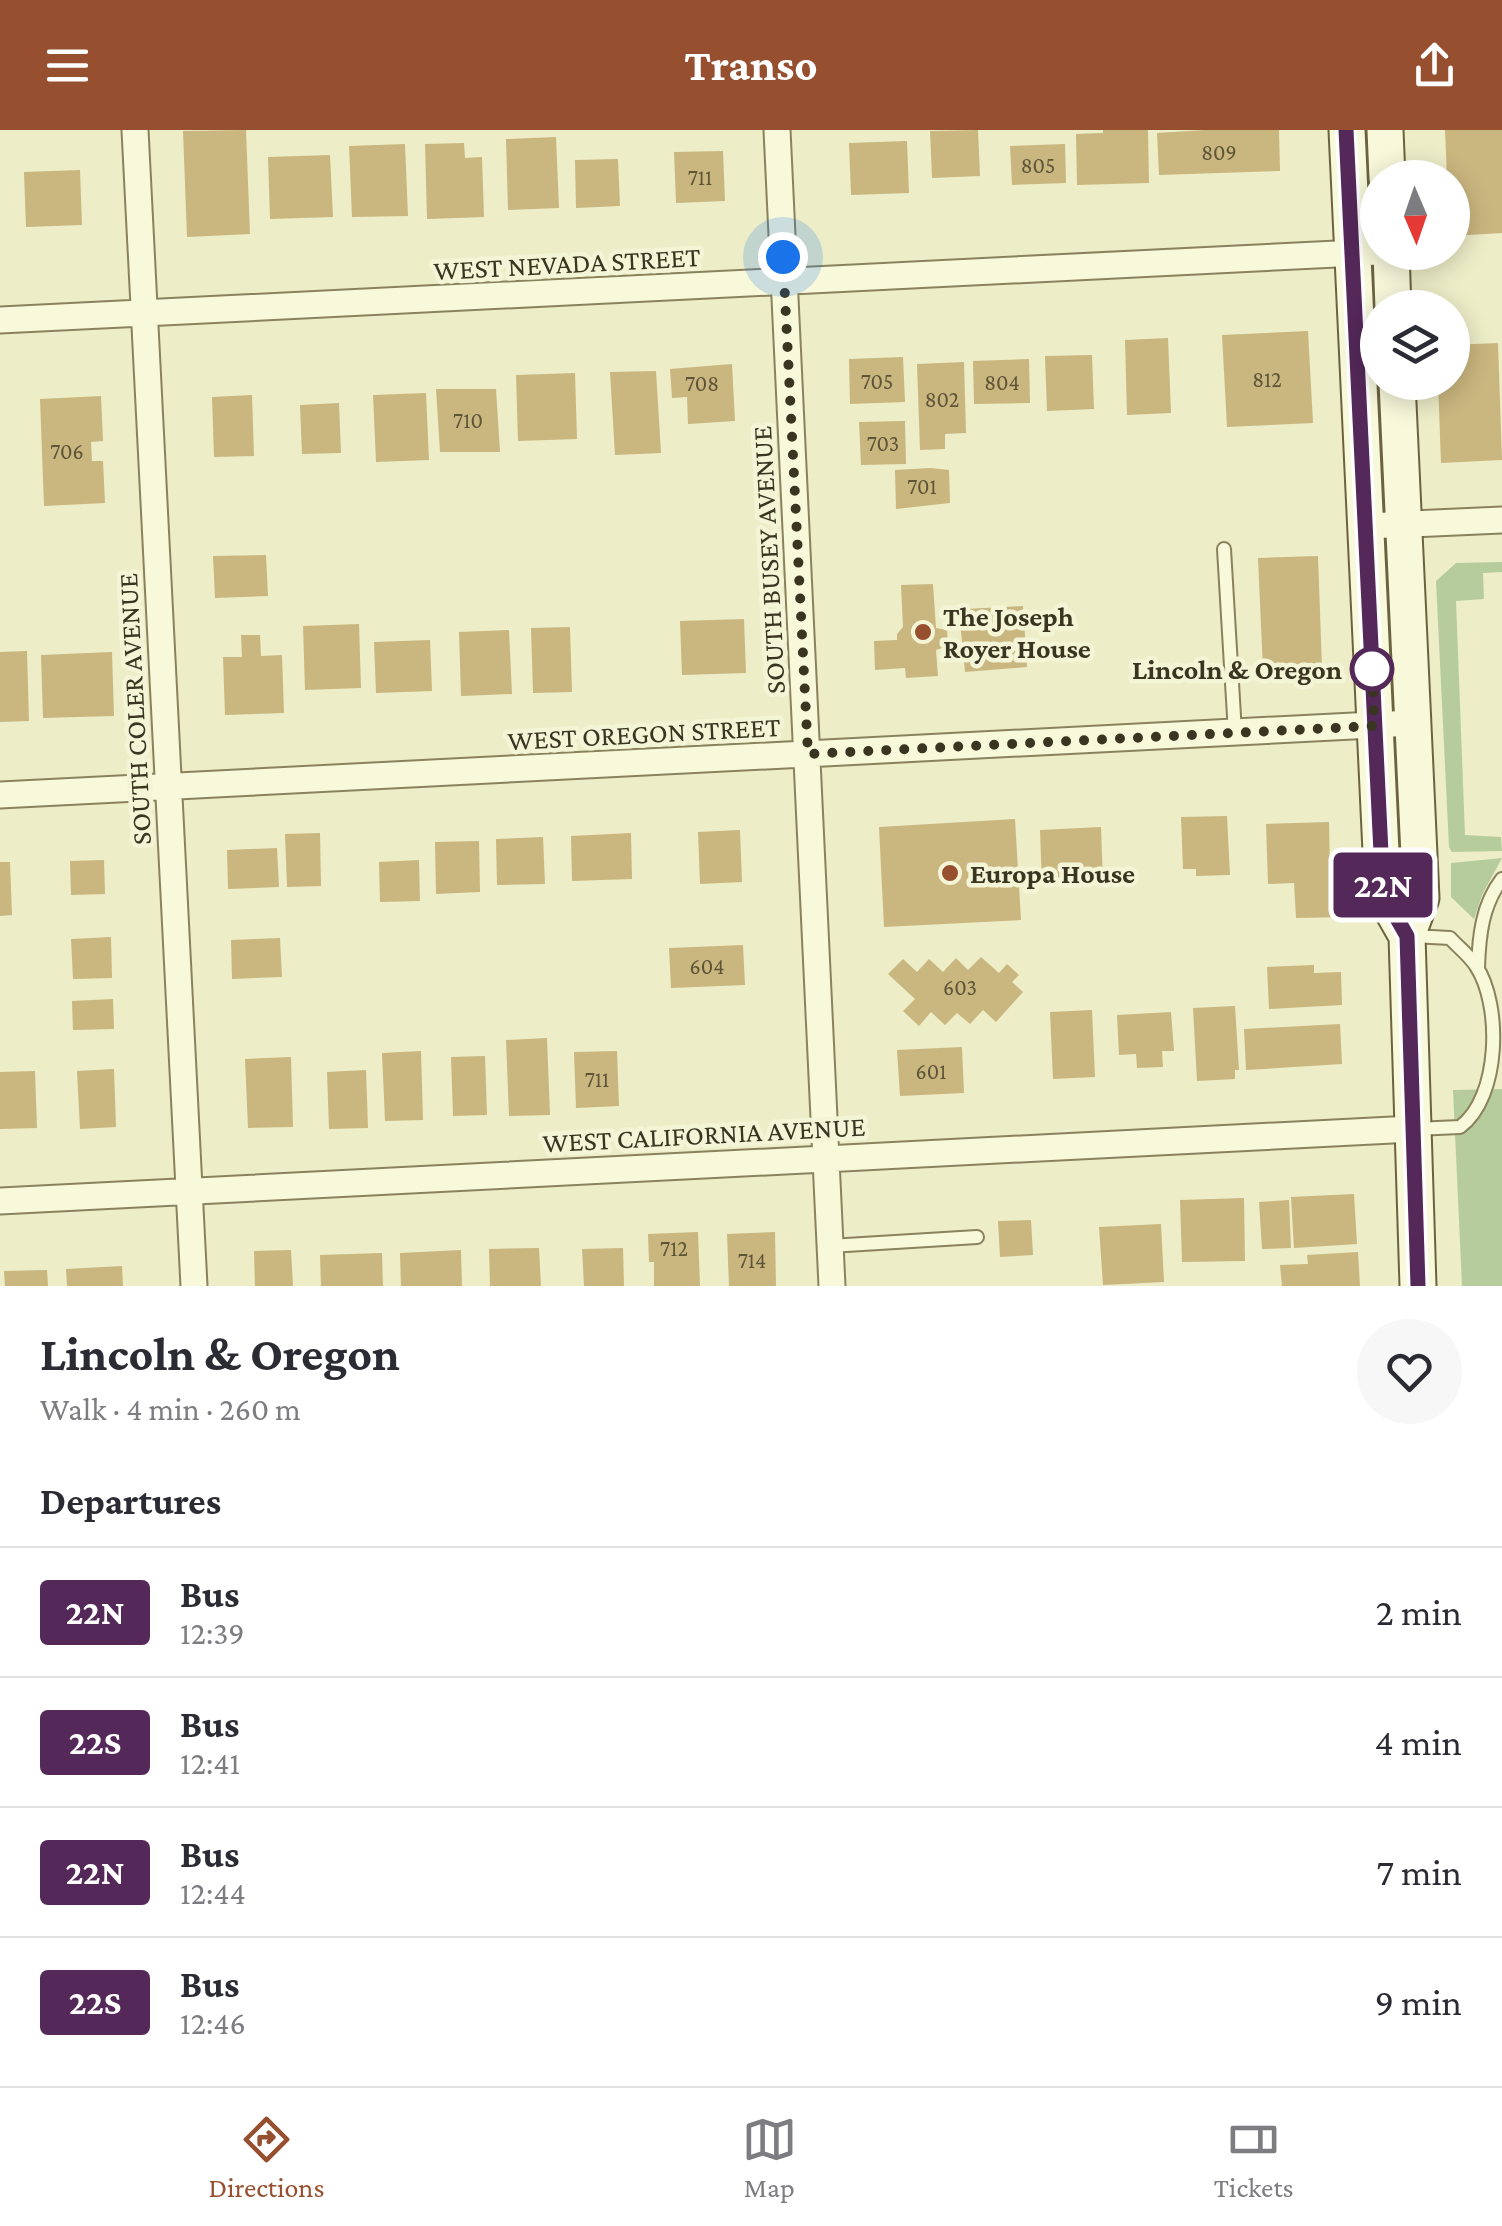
<!DOCTYPE html>
<html lang="en">
<head>
<meta charset="utf-8">
<style>
  body { margin:0; font-family:"Crimson Pro",serif; background:#f7f7f7; color:#2b2b33; height:100vh; display:flex; flex-direction:column; font-size:38px; white-space:nowrap }
  * { box-sizing:border-box; margin:0 }
  p { font-size:32px; color:#7c7c81 }
  .icon { flex:none; width:55px; height:55px; fill:none; stroke:currentColor; stroke-width:2; stroke-linecap:round; stroke-linejoin:round }
  .map { position:relative; height:1156px; overflow:hidden }
  .drawer { display:flex; flex-direction:column; background:#fff; flex:1 }
  .drawer>* { flex:none }
  .badge { padding:0 20px; border-radius:8px; font-size:35px; line-height:65px }
  .needle { width:65px; rotate:178deg }
  .controls { position:absolute; left:1360px; top:30px; display:grid; gap:20px }
  .controls a { display:grid; place-items:center; width:110px; height:110px; border-radius:50%; background:#fff; box-shadow:0 5px 25px #0003; font-size:50px }
  .you { position:absolute; width:50px; height:50px; margin:-25px; border:8px solid #fff; border-radius:50%; background:#1a73e8; box-shadow:0 0 0 15px #1a73e833 }
  .map>.badge { position:absolute; translate:-50% -50%; box-shadow:0 0 0 5px #fff }
  h2 { padding:0 40px; font-size:38px; line-height:90px }
  .round { display:grid; place-items:center; flex:none; width:105px; height:105px; border-radius:52px; background:#f7f7f7 }
  .summary { display:flex; align-items:center; justify-content:space-between; height:170px; padding:0 40px }
  h1 { font-size:48px; font-weight:700; line-height:75px }
  ul { padding:0; list-style:none }
  li { display:flex; align-items:center; gap:30px; height:130px; padding:0 40px; border-top:2px solid #e1e1e2 }
  li div { flex:1 }
  li b { display:block; font-size:38px }
  li em { font-style:normal }
  li .badge { min-width:110px; font-weight:700; text-align:center }
  header { display:flex; justify-content:space-between; align-items:center; height:130px; padding:0 40px; background:#964f2f; color:#fff; font-size:45px; font-weight:700 }
  .dock { display:flex; justify-content:space-around; align-items:center; height:140px; border-top:2px solid #e1e1e2; background:#fff; font-size:28px; color:#7c7c81 }
  .dock a { display:grid; justify-items:center; gap:5px }
  .dock .selected { color:#964f2f }
  .map>svg:first-child { display:block }
  .green { fill:#b7cc9c }
  .building { fill:#cab67f }
  .lines { fill:none; stroke-linecap:round; stroke-linejoin:round }
  .lane-casing { stroke:#89825d; stroke-width:16 }
  .street-casing { stroke:#89825d; stroke-width:29 }
  .secondary-casing { stroke:#6b6340; stroke-width:39 }
  .lane { stroke:#f8f8db; stroke-width:12 }
  .street { stroke:#f8f8db; stroke-width:25 }
  .secondary { stroke:#f8f8db; stroke-width:35 }
  .line-casing { stroke:#fff; stroke-width:22 }
  .line { stroke:#542859; stroke-width:15 }
  .walk { stroke:#3a3520; stroke-width:10; stroke-dasharray:0 18 }
  .poi-dot { fill:#964f2f; stroke:#f4f5d7; stroke-width:4 }
  .stop-dot { fill:#fff; stroke:#542859; stroke-width:5 }
  .labels { text-anchor:middle; stroke-width:9; stroke-linejoin:round; paint-order:stroke }
  .number-label { font-size:22px; fill:#5e5538 }
  .street-label { font-size:28px; fill:#3a3520; stroke:#f4f5d7 }
  .poi-label { font-size:28px; font-weight:bold; fill:#3a3520; stroke:#f4f5d7; text-anchor:start }
  .stop-label { font-size:28px; font-weight:bold; fill:#3a3520; stroke:#f4f5d7; text-anchor:end }
</style>
</head>
<body>
<header><svg class="icon" aria-label="menu" viewBox="0 0 24 24"><path d="M4 6h16M4 12h16M4 18h16"/></svg>Transo<svg class="icon" aria-label="share" viewBox="0 0 24 24"><path d="M12 15V3M7 8l5-5 5 5M5 13v7h14v-7"/></svg></header>
<div class="map">
<svg width="1502" height="1156" viewBox="0 0 1502 1156">
  <rect width="100%" height="100%" fill="#ededc8"/>
  <!-- green -->
  <path class="green" d="M 1502,432 L 1502,442 L 1483,443 L 1484,469 L 1456,471 L 1465,705 L 1501,707 L 1502,721 L 1452,722 L 1449,717 L 1436,451 L 1456,433 Z
    M 1502,728 L 1482,765 L 1474,789 L 1451,767 L 1451,733 Z
    M 1502,959 L 1502,1156 L 1462,1156 L 1453,960 Z"/>
  <!-- building -->
  <path class="building" d="M 246,0 L 250,104 L 187,107 L 183,1 Z
    M 978,0 L 980,46 L 932,48 L 930,1 Z
    M 1103,0 L 1148,0 L 1149,53 L 1077,55 L 1076,4 L 1103,3 Z
    M 1204,0 L 1279,0 L 1280,41 L 1159,45 L 1157,3 Z
    M 1445,0 L 1502,0 L 1502,103 L 1452,106 L 1452,48 L 1447,48 Z
    M 556,7 L 559,78 L 508,80 L 506,9 Z
    M 907,11 L 909,63 L 851,65 L 849,13 Z
    M 464,13 L 465,28 L 482,27 L 484,87 L 427,89 L 425,14 Z
    M 405,14 L 408,86 L 352,87 L 349,16 Z
    M 1065,14 L 1066,53 L 1012,55 L 1010,16 Z
    M 723,21 L 725,71 L 676,73 L 674,22 Z
    M 330,25 L 333,87 L 270,89 L 268,27 Z
    M 618,29 L 620,76 L 576,78 L 575,30 Z
    M 80,40 L 82,95 L 26,97 L 24,42 Z
    M 1308,201 L 1313,293 L 1227,297 L 1222,205 Z
    M 1168,208 L 1171,283 L 1127,285 L 1125,210 Z
    M 1498,213 L 1502,330 L 1441,333 L 1438,252 L 1452,252 L 1452,215 Z
    M 1092,225 L 1094,279 L 1047,281 L 1045,226 Z
    M 903,227 L 905,272 L 850,274 L 849,229 Z
    M 1029,229 L 1030,273 L 974,274 L 973,231 Z
    M 964,232 L 966,303 L 945,304 L 945,319 L 920,320 L 917,234 Z
    M 732,234 L 735,291 L 688,294 L 687,267 L 672,268 L 670,239 Z
    M 656,241 L 661,323 L 615,325 L 610,242 Z
    M 575,243 L 577,309 L 518,311 L 516,245 Z
    M 436,259 L 496,259 L 500,322 L 440,322 Z
    M 426,263 L 429,330 L 376,332 L 373,265 Z
    M 252,265 L 254,326 L 214,327 L 212,267 Z
    M 101,266 L 103,311 L 91,312 L 92,331 L 103,331 L 105,373 L 44,376 L 40,269 Z
    M 339,273 L 341,323 L 302,324 L 300,275 Z
    M 905,291 L 906,334 L 861,335 L 859,292 Z
    M 930,338 L 949,340 L 950,373 L 896,379 L 895,340 Z
    M 266,425 L 268,466 L 215,468 L 213,426 Z
    M 1318,426 L 1322,538 L 1263,540 L 1258,428 Z
    M 933,454 L 936,498 L 947,500 L 948,516 L 936,520 L 938,546 L 906,548 L 905,538 L 875,540 L 874,511 L 897,510 L 897,504 L 903,497 L 901,455 Z
    M 1023,476 L 1027,537 L 965,542 L 960,491 L 966,491 L 965,479 Z
    M 744,489 L 746,543 L 682,545 L 680,491 Z
    M 359,494 L 361,558 L 305,560 L 303,496 Z
    M 570,497 L 572,562 L 533,563 L 531,498 Z
    M 509,500 L 512,564 L 461,566 L 459,502 Z
    M 241,505 L 260,505 L 261,526 L 282,525 L 284,583 L 225,585 L 223,527 L 242,527 Z
    M 430,510 L 432,561 L 376,563 L 374,512 Z
    M 27,521 L 29,591 L 0,592 L 0,522 Z
    M 112,522 L 114,586 L 43,588 L 41,525 Z
    M 1227,686 L 1230,745 L 1196,746 L 1196,739 L 1183,739 L 1181,687 Z
    M 1015,689 L 1021,790 L 884,797 L 879,697 Z
    M 1329,692 L 1330,745 L 1345,745 L 1346,787 L 1296,788 L 1294,753 L 1268,754 L 1266,694 Z
    M 1101,697 L 1103,753 L 1042,756 L 1040,700 Z
    M 740,700 L 742,752 L 700,754 L 698,702 Z
    M 320,703 L 321,756 L 287,757 L 285,704 Z
    M 631,703 L 632,749 L 572,751 L 571,706 Z
    M 543,707 L 545,754 L 497,755 L 496,709 Z
    M 479,711 L 480,762 L 436,764 L 435,712 Z
    M 277,718 L 279,757 L 228,759 L 227,720 Z
    M 104,730 L 105,764 L 71,765 L 70,731 Z
    M 419,730 L 420,771 L 380,772 L 379,732 Z
    M 0,732 L 10,732 L 12,785 L 0,786 Z
    M 111,807 L 112,848 L 73,849 L 71,809 Z
    M 280,808 L 282,847 L 232,849 L 231,810 Z
    M 743,815 L 745,855 L 671,858 L 669,818 Z
    M 981,827 L 999,843 L 1007,834 L 1019,845 L 1012,852 L 1023,862 L 996,892 L 983,880 L 970,894 L 957,883 L 945,895 L 931,882 L 919,896 L 903,881 L 915,869 L 888,844 L 903,829 L 917,842 L 929,829 L 943,842 L 956,828 L 968,840 Z
    M 1314,835 L 1314,843 L 1341,842 L 1342,875 L 1269,879 L 1267,837 Z
    M 113,869 L 114,899 L 73,900 L 72,871 Z
    M 1235,876 L 1239,940 L 1235,940 L 1235,949 L 1197,951 L 1193,878 Z
    M 1092,880 L 1095,947 L 1053,949 L 1050,882 Z
    M 1171,882 L 1174,921 L 1162,921 L 1163,937 L 1137,938 L 1136,924 L 1119,925 L 1117,885 Z
    M 1340,894 L 1342,934 L 1246,940 L 1244,899 Z
    M 547,908 L 550,985 L 509,986 L 506,910 Z
    M 962,917 L 964,963 L 900,966 L 897,920 Z
    M 421,921 L 423,990 L 385,991 L 382,923 Z
    M 617,921 L 619,976 L 576,978 L 574,922 Z
    M 485,926 L 487,985 L 453,986 L 451,927 Z
    M 291,927 L 293,997 L 248,998 L 245,929 Z
    M 114,939 L 116,997 L 80,999 L 77,941 Z
    M 366,940 L 368,998 L 329,999 L 327,942 Z
    M 35,941 L 37,998 L 0,999 L 0,942 Z
    M 1354,1064 L 1357,1114 L 1294,1118 L 1291,1067 Z
    M 1244,1068 L 1245,1131 L 1182,1132 L 1180,1070 Z
    M 1289,1070 L 1291,1118 L 1262,1119 L 1259,1072 Z
    M 1031,1090 L 1033,1125 L 1000,1127 L 998,1091 Z
    M 1161,1094 L 1164,1152 L 1103,1155 L 1099,1097 Z
    M 698,1102 L 700,1156 L 654,1156 L 654,1132 L 649,1132 L 648,1104 Z
    M 775,1102 L 776,1156 L 729,1156 L 727,1104 Z
    M 539,1118 L 541,1156 L 490,1156 L 489,1119 Z
    M 623,1118 L 624,1156 L 584,1156 L 582,1119 Z
    M 291,1120 L 293,1156 L 255,1156 L 254,1121 Z
    M 461,1120 L 462,1156 L 401,1156 L 400,1123 Z
    M 1358,1122 L 1360,1156 L 1282,1156 L 1280,1135 L 1308,1134 L 1307,1125 Z
    M 382,1123 L 383,1156 L 321,1156 L 320,1125 Z
    M 122,1136 L 123,1156 L 67,1156 L 66,1139 Z
    M 47,1140 L 48,1156 L 5,1156 L 4,1141 Z"/>
  <g class="lines">
    <defs>
      <path id="lane" d="M 1224,419 L 1235,603
        M 1412,806 L 1450,808 C 1458,817 1470,826 1476,836 C 1502,875 1500,968 1460,997 L 1415,999
        M 1478,838 C 1479,806 1482,775 1502,749
        M 830,1116 L 977,1107"/>
      <path id="street" d="M 135,0 L 194,1156
        M 777,0 L 832,1156
        M 0,190 L 1378,122
        M 1366,396 L 1502,390
        M 0,665 L 1412,593
        M 0,1071 L 1412,999"/>
      <path id="secondary" d="M 1347,0 L 1383,764 L 1407,806
        M 1385,0 L 1387,48
        M 1391,122 L 1393,178
        M 1397,252 L 1421,768 L 1407,806 L 1418,1156"/>
    </defs>
    <!-- lane casing -->
    <use href="#lane" class="lane-casing"/>
    <!-- street casing -->
    <use href="#street" class="street-casing"/>
    <!-- secondary casing -->
    <use href="#secondary" class="secondary-casing"/>
    <!-- lane -->
    <use href="#lane" class="lane"/>
    <!-- street -->
    <use href="#street" class="street"/>
    <!-- secondary -->
    <use href="#secondary" class="secondary"/>
  </g>
  <g class="lines">
    <defs>
      <path id="line" d="M 1346,0 L 1383,764 L 1407,806 L 1418,1156"/>
    </defs>
    <!-- line casing -->
    <use href="#line" class="line-casing"/>
    <!-- line -->
    <use href="#line" class="line"/>
    <!-- walk -->
    <path class="walk" d="M 783,127 L 808,624 L 1374,596 L 1372,529 L 1372,539"/>
  </g>
  <!-- markers -->
  <g class="poi-dot">
    <circle cx="923" cy="502" r="10"/>
    <circle cx="950" cy="743" r="10"/>
  </g>
  <circle class="stop-dot" cx="1372" cy="539" r="20"/>
  <g class="labels">
    <!-- number labels -->
    <g class="number-label">
      <text x="1219" y="30">809</text>
      <text x="1038" y="43">805</text>
      <text x="700" y="55">711</text>
      <text x="1267" y="257">812</text>
      <text x="877" y="259">705</text>
      <text x="1002" y="260">804</text>
      <text x="702" y="261">708</text>
      <text x="942" y="277">802</text>
      <text x="468" y="298">710</text>
      <text x="883" y="321">703</text>
      <text x="67" y="329">706</text>
      <text x="922" y="364">701</text>
      <text x="707" y="844">604</text>
      <text x="960" y="865">603</text>
      <text x="931" y="949">601</text>
      <text x="597" y="957">711</text>
      <text x="674" y="1126">712</text>
      <text x="752" y="1138">714</text>
    </g>
    <!-- street labels -->
    <g class="street-label">
      <text transform="translate(567 133) rotate(-3)" y="10">WEST NEVADA STREET</text>
      <text transform="translate(768 430) rotate(-93)" y="10">SOUTH BUSEY AVENUE</text>
      <text transform="translate(134 579) rotate(-93)" y="10">SOUTH COLER AVENUE</text>
      <text transform="translate(644 603) rotate(-3)" y="10">WEST OREGON STREET</text>
      <text transform="translate(704 1004) rotate(-3)" y="10">WEST CALIFORNIA AVENUE</text>
    </g>
    <!-- poi labels -->
    <g class="poi-label">
      <text x="943" y="496">The Joseph<tspan x="943" dy="32">Royer House</tspan></text>
      <text x="970" y="753">Europa House</text>
    </g>
    <!-- stop labels -->
    <g class="stop-label">
      <text x="1342" y="549">Lincoln &amp; Oregon</text>
    </g>
  </g>
</svg>
<div class="controls">
<a><svg class="needle" viewBox="-14 -14 28 28"><path d="M0-13l5 13h-10z" fill="#e53935"/><path d="M0 13l5-13h-10z" fill="#7c7c81"/></svg></a>
<a><svg class="icon" aria-label="layers" viewBox="0 0 24 24"><path d="M12 4l9 5-9 5-9-5zM3 14l9 5 9-5"/></svg></a>
</div>
<div class="you" style="left:783px;top:127px"></div>
<b class="badge" style="left:1383px;top:755px;background:#542859;color:#fff">22N</b>
</div>
<section class="drawer">
<div class="summary"><div><h1>Lincoln &amp; Oregon</h1><p>Walk · 4 min · 260 m</p></div><a class="round"><svg class="icon" aria-label="heart" viewBox="0 0 24 24"><path d="M12 20l-8-8c-3-5 5-10 8-4 3-6 11-1 8 4z"/></svg></a></div>
<h2>Departures</h2>
<ul>
<li><span class="badge" style="background:#542859;color:#fff">22N</span><div><b>Bus</b><p>12:39</p></div><em>2 min</em></li>
<li><span class="badge" style="background:#542859;color:#fff">22S</span><div><b>Bus</b><p>12:41</p></div><em>4 min</em></li>
<li><span class="badge" style="background:#542859;color:#fff">22N</span><div><b>Bus</b><p>12:44</p></div><em>7 min</em></li>
<li><span class="badge" style="background:#542859;color:#fff">22S</span><div><b>Bus</b><p>12:46</p></div><em>9 min</em></li>
</ul>
</section>
<nav class="dock">
<a class="selected"><svg class="icon" aria-label="directions" viewBox="0 0 24 24"><path d="M12 3l9 9-9 9-9-9zM9 14v-3h6M13 9l2 2-2 2"/></svg>Directions</a>
<a><svg class="icon" aria-label="map" viewBox="0 0 24 24"><path d="M3 6l6-2 6 2 6-2v14l-6 2-6-2-6 2zM9 4v14M15 6v14"/></svg>Map</a>
<a><svg class="icon" aria-label="tickets" viewBox="0 0 24 24"><path d="M3 7h18v10H3zM15 7v10"/></svg>Tickets</a>
</nav>
</body>
</html>
